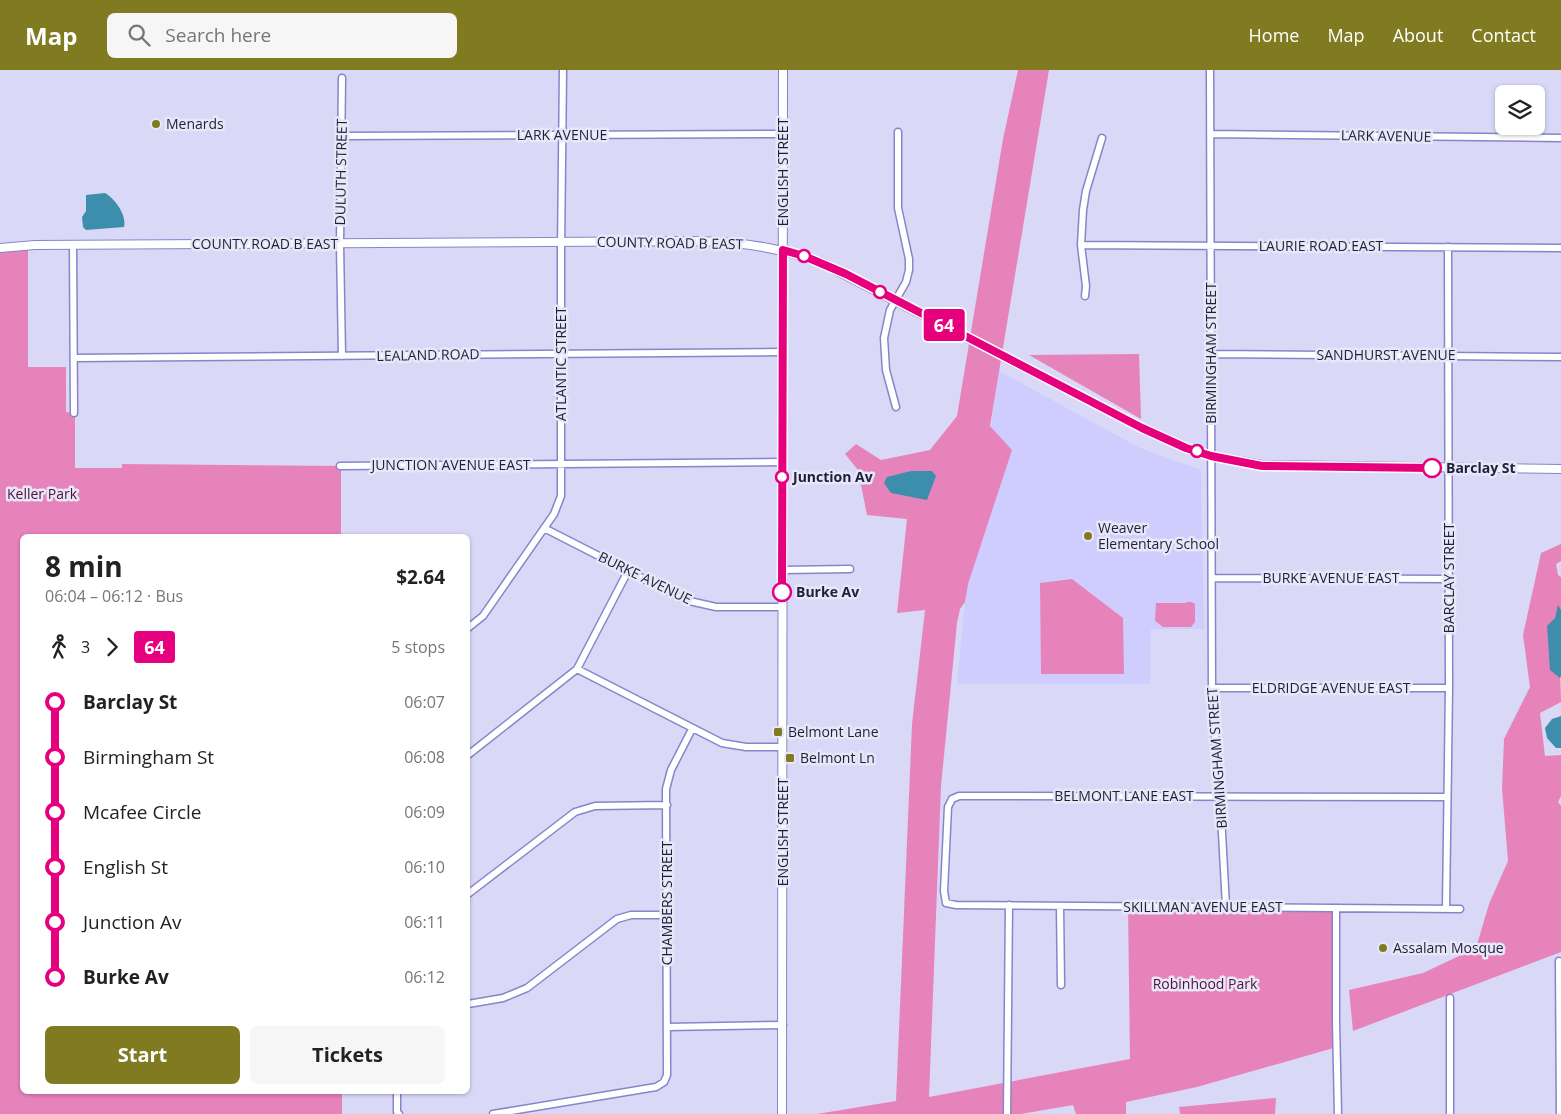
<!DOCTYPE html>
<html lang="en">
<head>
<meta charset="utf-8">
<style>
  body { margin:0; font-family:"Open Sans",sans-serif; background:#f6f6f6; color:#222; height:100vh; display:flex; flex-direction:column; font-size:19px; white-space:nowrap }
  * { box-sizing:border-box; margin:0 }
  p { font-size:16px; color:#767676 }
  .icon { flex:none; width:28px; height:28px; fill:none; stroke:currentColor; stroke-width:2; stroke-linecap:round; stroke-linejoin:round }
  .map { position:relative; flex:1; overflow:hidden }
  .drawer { position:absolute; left:20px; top:464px; width:450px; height:560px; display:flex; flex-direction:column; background:#fff; border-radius:8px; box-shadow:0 1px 4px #0004 }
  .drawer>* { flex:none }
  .badge { padding:0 10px; border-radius:4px; font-size:18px; line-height:32px }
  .tools { position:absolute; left:1495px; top:15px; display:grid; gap:10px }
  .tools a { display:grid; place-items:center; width:50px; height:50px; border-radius:8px; background:#fff; box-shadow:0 1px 4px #0004; font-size:25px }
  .map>.badge { position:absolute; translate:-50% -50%; box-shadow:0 0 0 2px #fff }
  .legs { display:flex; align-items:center; gap:8px; height:55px; padding:0 25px; font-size:16px }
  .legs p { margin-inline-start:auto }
  .summary { display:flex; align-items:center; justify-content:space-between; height:85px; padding:0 25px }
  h1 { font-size:28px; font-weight:700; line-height:38px }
  .primary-button { display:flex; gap:10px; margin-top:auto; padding:10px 25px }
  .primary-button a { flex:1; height:58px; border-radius:8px; background:#807b21; color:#fff; font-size:20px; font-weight:700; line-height:58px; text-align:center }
  .primary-button a+a { background:#f6f6f6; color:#222 }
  ul { padding:0 25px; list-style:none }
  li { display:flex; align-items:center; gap:18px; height:55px; font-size:19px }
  li i { display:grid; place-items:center; width:8px; height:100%; margin:0 6px; background:currentColor }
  li i::after { content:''; width:12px; height:12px; margin:-6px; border:4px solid; border-radius:50%; background:#fff }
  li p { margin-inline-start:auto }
  li:first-child i { background:linear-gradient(#0000 50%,currentColor 0) }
  li:last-child i { background:linear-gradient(currentColor 50%,#0000 0) }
  header { display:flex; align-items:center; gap:30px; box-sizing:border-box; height:70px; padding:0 25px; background:#807b21; color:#fff }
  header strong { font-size:24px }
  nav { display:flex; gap:28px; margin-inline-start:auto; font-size:18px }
  .search { width:350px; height:45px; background:#f6f6f6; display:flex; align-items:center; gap:12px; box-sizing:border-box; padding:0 18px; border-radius:8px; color:#767676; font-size:19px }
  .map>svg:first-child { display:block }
  .built { fill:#cecdfe }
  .green { fill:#e683bb }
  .water { fill:#3d8dac }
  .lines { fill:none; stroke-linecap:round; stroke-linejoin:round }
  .minor-casing { stroke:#8984ca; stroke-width:9 }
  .tertiary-casing { stroke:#8984ca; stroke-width:10 }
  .minor { stroke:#fff; stroke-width:6 }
  .tertiary { stroke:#fff; stroke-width:8 }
  .line-1-casing { stroke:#fff; stroke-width:11 }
  .line-1 { stroke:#e6007e; stroke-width:8 }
  .poi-dot { fill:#807b21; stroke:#e7e7f7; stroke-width:2 }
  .stop-1-dot { fill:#fff; stroke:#e6007e; stroke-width:2.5 }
  .labels { text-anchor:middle; stroke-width:5; stroke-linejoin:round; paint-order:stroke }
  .poi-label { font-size:14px; fill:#201e3a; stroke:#e7e7f7; text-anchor:start }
  .street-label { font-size:14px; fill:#201e3a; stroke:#e7e7f7 }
  .stop-label { font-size:14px; font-weight:bold; fill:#201e3a; stroke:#e7e7f7; text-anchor:start }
  .park-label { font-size:14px; fill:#520f3a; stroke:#e7e7f7 }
</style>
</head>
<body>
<header>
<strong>Map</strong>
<div class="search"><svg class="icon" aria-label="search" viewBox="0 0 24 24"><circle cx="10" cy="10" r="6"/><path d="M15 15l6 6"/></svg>Search here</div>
<nav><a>Home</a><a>Map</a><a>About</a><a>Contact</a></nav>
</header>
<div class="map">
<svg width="1561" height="1044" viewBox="0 0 1561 1044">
  <rect width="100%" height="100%" fill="#d9d8f7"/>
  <!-- built -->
  <path class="built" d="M 999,301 L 1140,378 L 1201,400 L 1204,559 L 1151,559 L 1150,614 L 957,614 L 965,532 Z"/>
  <!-- green -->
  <path class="green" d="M 1018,0 L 1049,0 L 990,356 L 1012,380 L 968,514 L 965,532 L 960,539 L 957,553 L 941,716 L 929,1027 L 1130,989 L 1128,836 L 1336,838 L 1337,977 L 1197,1017 L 1126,1032 L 1126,1044 L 1076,1044 L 1073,1035 L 1021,1044 L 817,1044 L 896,1031 L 912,654 L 925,540 L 897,543 L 907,449 L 867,445 L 858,400 L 845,384 L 856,374 L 881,390 L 930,380 L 957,346 L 1003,69 Z
    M 0,180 L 28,180 L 28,297 L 66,297 L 66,342 L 75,343 L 75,398 L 122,398 L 122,394 L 341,396 L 341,466 L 22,466 L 22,1021 L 342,1021 L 342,1044 L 0,1044 Z
    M 1139,284 L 1141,349 L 1029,285 Z
    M 1561,474 L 1561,491 L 1556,494 L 1558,505 L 1561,507 L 1561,540 L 1558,536 L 1561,632 L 1540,643 L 1545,686 L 1561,685 L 1561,726 L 1558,732 L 1561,736 L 1561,882 L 1353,961 L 1349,920 L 1423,903 L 1476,878 L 1489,834 L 1508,791 L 1502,718 L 1504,669 L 1530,617 L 1523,565 L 1541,483 Z
    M 1072,509 L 1123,548 L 1124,604 L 1041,604 L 1040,513 Z
    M 1187,532 L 1192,532 L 1195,534 L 1195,552 L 1191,557 L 1163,557 L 1155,551 L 1156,533 L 1185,533 Z
    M 1276,1028 L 1275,1044 L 1180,1044 L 1179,1037 Z"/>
  <!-- water -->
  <path class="water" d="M 105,123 C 115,129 127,145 124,157 L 86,160 L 83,157 L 82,147 L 86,141 L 86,125 Z
    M 911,401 L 932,401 L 936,406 L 927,430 L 891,423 L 884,413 L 887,407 Z
    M 1558,535 L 1561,540 L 1561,606 L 1560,608 L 1550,600 L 1547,556 L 1555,548 Z
    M 1561,646 L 1561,678 L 1556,678 L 1547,668 L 1545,658 L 1552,649 Z"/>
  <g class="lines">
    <defs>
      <path id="minor" d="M 1210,0 L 1212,629 L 1220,727 L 1226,836
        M 342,8 L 340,174 L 342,286
        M 1210,64 L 1561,68
        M 341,66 L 783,64
        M 73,175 L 74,343
        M 1081,175 L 1561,178
        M 1085,226 L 1086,216 L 1081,175 L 1083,140 L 1086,121 L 1102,68
        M 1211,284 L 1561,287
        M 74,288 L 782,282
        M 896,337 L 886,300 L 884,268 L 890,240 L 906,212 L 909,200 L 909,189 L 898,138 L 898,62
        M 340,396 L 782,392
        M 544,458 L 685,530 L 716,537 L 782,537
        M 782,500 L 850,499
        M 1213,508 L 1449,509
        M 468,558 L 483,546 L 554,444 L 561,426 L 561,181 L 563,0
        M 577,599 L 628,501
        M 1212,618 L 1449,618
        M 468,685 L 577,599 L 722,673 L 746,677 L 782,677
        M 1447,727 L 959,726 L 952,729 L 948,737 L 944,821 L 946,833 L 956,835 L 1460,839
        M 468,824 L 575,742 L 595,736 L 667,735
        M 1060,836 L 1061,915
        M 1336,838 L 1336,951 L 1338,1044
        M 1446,839 L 1449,618 L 1448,177
        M 1559,891 L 1560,1044
        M 1450,928 L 1450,1044
        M 468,934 L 503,928 L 527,918 L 617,849 L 631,845 L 667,845
        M 667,957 L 783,955
        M 397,1021 L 397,1042 L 399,1044
        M 493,1044 L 656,1017 L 664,1012 L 667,1005 L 666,719 L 671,700 L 692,659
        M 1007,1044 L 1009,835"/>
      <path id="tertiary" d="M 0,178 L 35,175 L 699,171 C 743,172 784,178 824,194 L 1142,358 L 1186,378 L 1211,386 L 1262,395 L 1561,399
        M 782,1044 L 783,0"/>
    </defs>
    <!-- minor casing -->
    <use href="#minor" class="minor-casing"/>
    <!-- tertiary casing -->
    <use href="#tertiary" class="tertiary-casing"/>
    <!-- minor -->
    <use href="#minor" class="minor"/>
    <!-- tertiary -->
    <use href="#tertiary" class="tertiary"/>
  </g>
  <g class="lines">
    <defs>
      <path id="line-1" d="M 782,522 L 783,180 L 804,186 L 846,204 L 1142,358 L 1186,378 L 1211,386 L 1262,396 L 1432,398"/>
    </defs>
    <!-- line-1 casing -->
    <use href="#line-1" class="line-1-casing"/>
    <!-- line-1 -->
    <use href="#line-1" class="line-1"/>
  </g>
  <!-- markers -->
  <g class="poi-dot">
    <circle cx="156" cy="54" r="5"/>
    <circle cx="1088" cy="466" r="5"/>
    <rect x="773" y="657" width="10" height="10" rx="2.5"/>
    <rect x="785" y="683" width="10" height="10" rx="2.5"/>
    <circle cx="1383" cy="878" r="5"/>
  </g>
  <g class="stop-1-dot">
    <circle cx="804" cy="186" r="6"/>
    <circle cx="880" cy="222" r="6"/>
    <circle cx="1197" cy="381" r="6"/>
    <circle cx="1432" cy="398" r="9"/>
    <circle cx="782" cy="407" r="6"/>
    <circle cx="782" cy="522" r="9"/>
  </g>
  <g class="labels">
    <!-- poi labels -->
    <g class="poi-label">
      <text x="166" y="59">Menards</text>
      <text x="1098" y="463">Weaver<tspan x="1098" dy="16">Elementary School</tspan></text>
      <text x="788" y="667">Belmont Lane</text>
      <text x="800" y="693">Belmont Ln</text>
      <text x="1393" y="883">Assalam Mosque</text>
    </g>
    <!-- street labels -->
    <g class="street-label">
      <text x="562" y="70">LARK AVENUE</text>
      <text transform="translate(1386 66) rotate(1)" y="5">LARK AVENUE</text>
      <text transform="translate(341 102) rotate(-89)" y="5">DULUTH STREET</text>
      <text transform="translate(783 102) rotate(-90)" y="5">ENGLISH STREET</text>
      <text transform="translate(670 173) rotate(1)" y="5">COUNTY ROAD B EAST</text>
      <text x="265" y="179">COUNTY ROAD B EAST</text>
      <text x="1321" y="181">LAURIE ROAD EAST</text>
      <text transform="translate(1211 283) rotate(-90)" y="5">BIRMINGHAM STREET</text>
      <text transform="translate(428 285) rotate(-1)" y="5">LEALAND ROAD</text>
      <text x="1386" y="290">SANDHURST AVENUE</text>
      <text transform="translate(561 294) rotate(-90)" y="5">ATLANTIC STREET</text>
      <text x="451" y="400">JUNCTION AVENUE EAST</text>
      <text transform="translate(645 508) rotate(26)" y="5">BURKE AVENUE</text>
      <text x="1331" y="513">BURKE AVENUE EAST</text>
      <text transform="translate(1449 508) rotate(-90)" y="5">BARCLAY STREET</text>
      <text x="1331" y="623">ELDRIDGE AVENUE EAST</text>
      <text transform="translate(1217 688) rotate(-94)" y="5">BIRMINGHAM STREET</text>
      <text x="1124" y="731">BELMONT LANE EAST</text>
      <text transform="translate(783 762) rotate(-90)" y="5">ENGLISH STREET</text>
      <text transform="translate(667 833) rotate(-90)" y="5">CHAMBERS STREET</text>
      <text x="1203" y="842">SKILLMAN AVENUE EAST</text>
    </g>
    <!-- stop labels -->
    <g class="stop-label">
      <text x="1446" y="403">Barclay St</text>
      <text x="793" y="412">Junction Av</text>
      <text x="796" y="527">Burke Av</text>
    </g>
    <!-- park labels -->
    <g class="park-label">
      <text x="42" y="429">Keller Park</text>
      <text x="1205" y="919">Robinhood Park</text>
    </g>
  </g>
</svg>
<div class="tools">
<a><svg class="icon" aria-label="layers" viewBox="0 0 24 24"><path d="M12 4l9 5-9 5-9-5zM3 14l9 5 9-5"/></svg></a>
</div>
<b class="badge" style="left:944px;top:255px;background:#e6007e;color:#fff">64</b>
<section class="drawer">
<div class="summary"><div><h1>8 min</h1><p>06:04 – 06:12 · Bus</p></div><b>$2.64</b></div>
<div class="legs"><svg class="icon" aria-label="walk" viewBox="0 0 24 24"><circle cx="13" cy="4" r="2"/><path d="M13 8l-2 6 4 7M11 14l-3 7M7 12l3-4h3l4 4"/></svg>3<svg class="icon" aria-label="forward" viewBox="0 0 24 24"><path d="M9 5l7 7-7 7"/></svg><b class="badge" style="background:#e6007e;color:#fff">64</b><p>5 stops</p></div>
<ul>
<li><i style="color:#e6007e"></i><b>Barclay St</b><p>06:07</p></li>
<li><i style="color:#e6007e"></i><span>Birmingham St</span><p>06:08</p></li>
<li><i style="color:#e6007e"></i><span>Mcafee Circle</span><p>06:09</p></li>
<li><i style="color:#e6007e"></i><span>English St</span><p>06:10</p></li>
<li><i style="color:#e6007e"></i><span>Junction Av</span><p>06:11</p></li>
<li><i style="color:#e6007e"></i><b>Burke Av</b><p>06:12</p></li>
</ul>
<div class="primary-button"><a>Start</a><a>Tickets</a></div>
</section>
</div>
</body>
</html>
